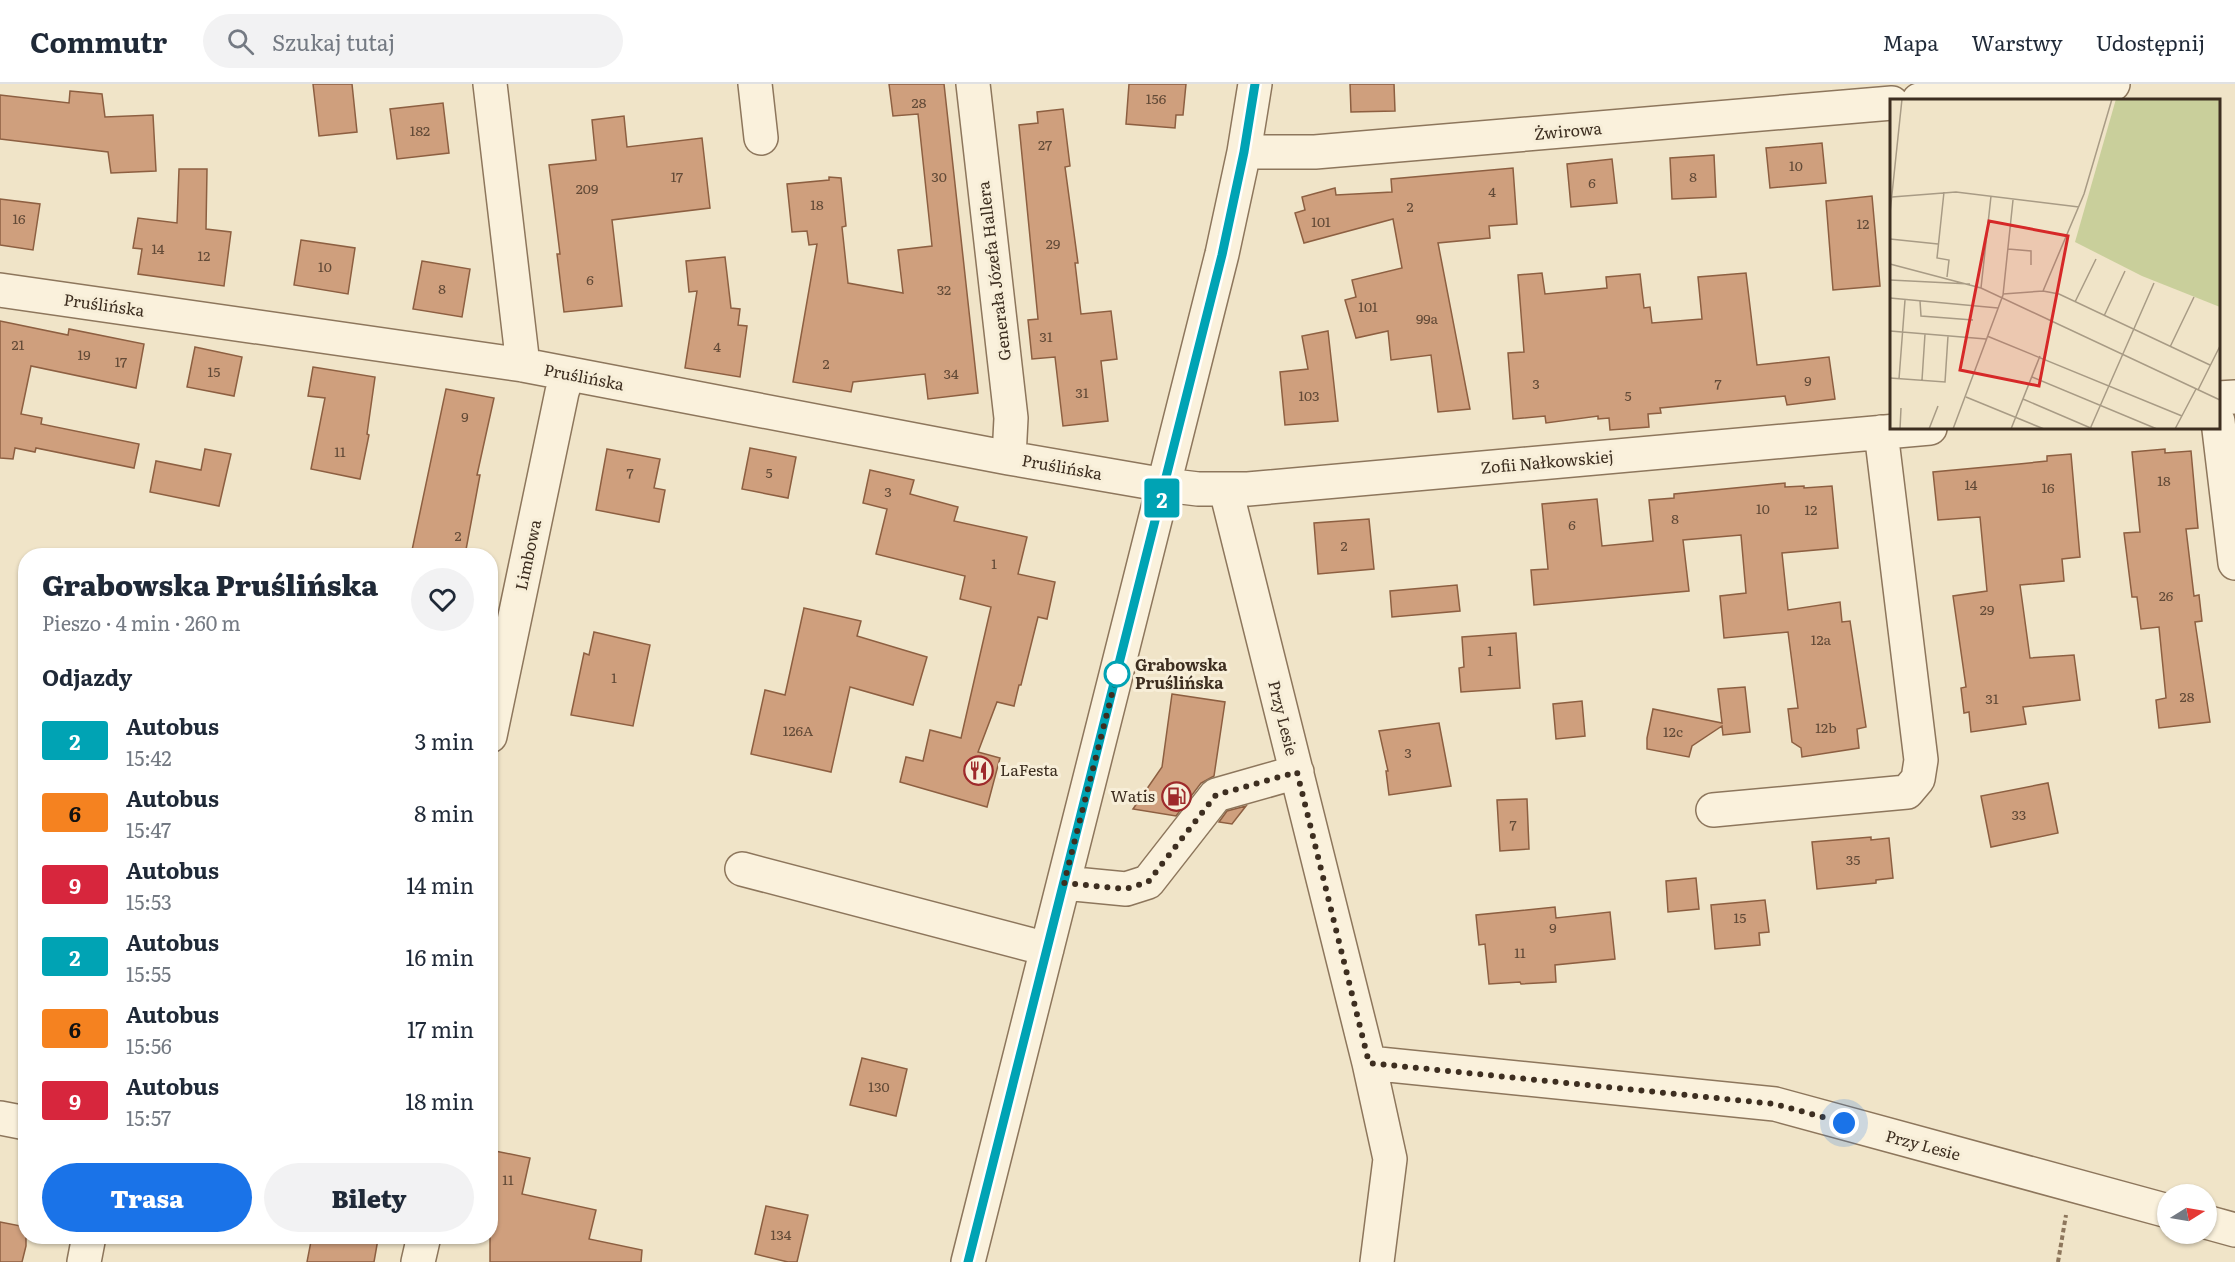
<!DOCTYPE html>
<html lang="pl">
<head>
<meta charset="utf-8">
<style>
  body { margin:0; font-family:Literata,serif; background:#f2f2f3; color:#1f2937; height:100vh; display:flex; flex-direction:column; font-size:22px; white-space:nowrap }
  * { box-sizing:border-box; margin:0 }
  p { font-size:20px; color:#747a83 }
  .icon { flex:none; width:33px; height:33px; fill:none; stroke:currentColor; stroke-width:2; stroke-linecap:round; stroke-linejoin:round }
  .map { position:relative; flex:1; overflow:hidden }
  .panel { position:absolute; left:18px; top:464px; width:480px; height:696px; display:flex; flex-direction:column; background:#fff; border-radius:24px; box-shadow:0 2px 4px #0004 }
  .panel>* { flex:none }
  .badge { padding:0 12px; border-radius:4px; font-size:21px; line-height:39px }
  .needle { width:39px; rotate:79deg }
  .fabs { position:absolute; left:2157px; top:1100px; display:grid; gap:12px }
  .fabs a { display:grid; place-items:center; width:60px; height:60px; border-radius:50%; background:#fff; box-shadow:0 2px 4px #0004; font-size:30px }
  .you { position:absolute; width:30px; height:30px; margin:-15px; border:4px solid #fff; border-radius:50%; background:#1a73e8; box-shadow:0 0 0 9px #1a73e833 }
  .map>.badge { position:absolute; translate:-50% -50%; box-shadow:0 0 0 3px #fff }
  h2 { padding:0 24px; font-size:22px; line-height:54px }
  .round { display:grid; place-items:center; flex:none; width:63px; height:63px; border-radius:32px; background:#f2f2f3 }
  .overview { display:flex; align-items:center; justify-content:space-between; height:102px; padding:0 24px }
  h1 { font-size:28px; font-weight:800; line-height:45px }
  .action { display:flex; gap:12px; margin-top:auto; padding:12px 24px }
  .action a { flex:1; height:69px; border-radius:36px; background:#1a73e8; color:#fff; font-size:24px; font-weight:800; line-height:69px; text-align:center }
  .action a+a { background:#f2f2f3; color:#1f2937 }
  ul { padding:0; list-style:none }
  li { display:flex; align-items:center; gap:18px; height:72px; padding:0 24px }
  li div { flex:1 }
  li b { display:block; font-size:22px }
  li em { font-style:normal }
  li .badge { min-width:66px; font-weight:700; text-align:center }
  header { display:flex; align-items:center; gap:36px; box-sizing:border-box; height:84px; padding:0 30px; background:#fff; border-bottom:2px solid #e0e1e3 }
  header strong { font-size:28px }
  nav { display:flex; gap:33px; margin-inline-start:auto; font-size:21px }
  .search { width:420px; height:54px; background:#f2f2f3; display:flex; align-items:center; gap:15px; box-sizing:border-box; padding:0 21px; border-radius:33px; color:#747a83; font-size:22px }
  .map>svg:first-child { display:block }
  .building { fill:#cf9f7d; stroke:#8d5f41; stroke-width:1.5 }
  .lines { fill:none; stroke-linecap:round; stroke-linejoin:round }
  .minor-casing { stroke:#8d765c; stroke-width:36 }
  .path { stroke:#8d765c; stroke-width:4; stroke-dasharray:4.5 3; stroke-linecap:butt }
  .minor { stroke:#faf1dc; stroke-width:33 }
  .line-casing { stroke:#fff; stroke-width:14 }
  .line { stroke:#00a3b4; stroke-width:9 }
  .walk { stroke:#3d2e20; stroke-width:6; stroke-dasharray:0 10.8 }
  .stop-dot { fill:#fff; stroke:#00a3b4; stroke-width:3 }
  .labels { text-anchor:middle; stroke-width:6; stroke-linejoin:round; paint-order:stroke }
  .number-label { font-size:14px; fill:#624a37 }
  .street-label { font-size:16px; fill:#3d2e20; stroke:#f7eed8 }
  .stop-label { font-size:16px; font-weight:bold; fill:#3d2e20; stroke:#f7eed8; text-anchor:start }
  .poi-label { font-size:16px; fill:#3d2e20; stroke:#f7eed8; text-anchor:start }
  .inset-road { fill:none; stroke:#a89b85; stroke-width:1.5 }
  .view { fill:#d62828; fill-opacity:0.15; stroke:#d62828; stroke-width:3 }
  .inset-edge { fill:none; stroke:#3d2e20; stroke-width:3 }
</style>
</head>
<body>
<header>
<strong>Commutr</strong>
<div class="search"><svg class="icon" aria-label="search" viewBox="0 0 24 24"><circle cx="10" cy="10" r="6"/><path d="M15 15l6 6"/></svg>Szukaj tutaj</div>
<nav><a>Mapa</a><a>Warstwy</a><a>Udostępnij</a></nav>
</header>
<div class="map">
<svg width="2235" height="1178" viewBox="0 0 2235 1178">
  <rect width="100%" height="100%" fill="#f0e4c8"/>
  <!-- building -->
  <path class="building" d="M 313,0 L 352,0 L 357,48 L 319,52 Z
    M 889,0 L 944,0 L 978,309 L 928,315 L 925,290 L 853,298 L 851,308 L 793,298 L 817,160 L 809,161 L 807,147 L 792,148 L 787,100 L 829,96 L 829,93 L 841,94 L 846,142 L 842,143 L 848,199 L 903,209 L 898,166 L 932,162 L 918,30 L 893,32 Z
    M 1129,0 L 1186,0 L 1183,31 L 1176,31 L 1175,44 L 1126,40 Z
    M 1350,0 L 1394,0 L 1395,27 L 1351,28 Z
    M 70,7 L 102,10 L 105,33 L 153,31 L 156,87 L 111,89 L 108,68 L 0,55 L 0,11 L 69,19 Z
    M 443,19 L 449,69 L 397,75 L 390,25 Z
    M 1063,25 L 1070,82 L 1065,83 L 1078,179 L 1075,179 L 1081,230 L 1111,227 L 1117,275 L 1101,277 L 1108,337 L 1063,342 L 1055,273 L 1032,275 L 1028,236 L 1038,235 L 1019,41 L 1038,39 L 1037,28 Z
    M 624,32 L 627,63 L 702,54 L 710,124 L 612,136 L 622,222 L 564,228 L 557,170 L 560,170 L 549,81 L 596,76 L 592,36 Z
    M 1822,59 L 1826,99 L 1770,104 L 1766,64 Z
    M 1714,71 L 1716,113 L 1672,115 L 1670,74 Z
    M 1612,75 L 1617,119 L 1571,123 L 1567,80 Z
    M 1513,84 L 1517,140 L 1489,142 L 1490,154 L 1438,159 L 1470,325 L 1438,328 L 1431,271 L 1391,276 L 1388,247 L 1356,254 L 1345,216 L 1356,213 L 1352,196 L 1402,184 L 1393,135 L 1304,159 L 1295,129 L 1305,126 L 1302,113 L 1335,104 L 1336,111 L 1392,108 L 1391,95 Z
    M 179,85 L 207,85 L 206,145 L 231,148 L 224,202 L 138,190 L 142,165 L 133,164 L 138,134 L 177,139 Z
    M 1872,112 L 1880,202 L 1833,206 L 1826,117 Z
    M 0,115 L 40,120 L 33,166 L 0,161 Z
    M 301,156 L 355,164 L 348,210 L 294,201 Z
    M 725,173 L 731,224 L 740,225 L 738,241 L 747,242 L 740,293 L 685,284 L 697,207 L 689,208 L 686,177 Z
    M 422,177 L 470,185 L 462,233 L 413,225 Z
    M 1542,189 L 1545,210 L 1607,204 L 1606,193 L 1640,190 L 1644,224 L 1650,223 L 1652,239 L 1702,235 L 1698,193 L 1746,189 L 1757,281 L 1829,273 L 1835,315 L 1787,321 L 1785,312 L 1660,324 L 1661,329 L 1648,330 L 1649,343 L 1610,346 L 1609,334 L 1598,335 L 1598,332 L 1546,339 L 1545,332 L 1513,335 L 1508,269 L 1524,268 L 1518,191 Z
    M 0,237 L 68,251 L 69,245 L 144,260 L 136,304 L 31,282 L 21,330 L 42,334 L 41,340 L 139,360 L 134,384 L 36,364 L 35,368 L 15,364 L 13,375 L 0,374 Z
    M 1328,247 L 1338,337 L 1285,341 L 1280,288 L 1308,285 L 1302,252 Z
    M 195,263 L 242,273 L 234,312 L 187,303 Z
    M 313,283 L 375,293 L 367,350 L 369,351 L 360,395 L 311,385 L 325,314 L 308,312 Z
    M 446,305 L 494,314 L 477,391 L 480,391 L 465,471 L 411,471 Z
    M 750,364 L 796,373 L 788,414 L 742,405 Z
    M 205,365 L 231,370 L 219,422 L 150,408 L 156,377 L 201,386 Z
    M 607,365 L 660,375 L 654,404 L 665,406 L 659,438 L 596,426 Z
    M 2165,365 L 2165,369 L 2191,367 L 2198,444 L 2186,445 L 2194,512 L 2199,511 L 2202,537 L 2195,538 L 2210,638 L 2159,644 L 2156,616 L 2166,614 L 2159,543 L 2141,545 L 2137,513 L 2132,513 L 2124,449 L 2140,448 L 2132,368 Z
    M 2071,370 L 2080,473 L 2062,475 L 2064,497 L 2020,501 L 2030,574 L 2074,571 L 2080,616 L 2023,623 L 2026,640 L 1971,648 L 1969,628 L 1964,629 L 1961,604 L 1966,603 L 1953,512 L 1987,507 L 1980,433 L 1938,436 L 1933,388 L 2019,380 L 2047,377 L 2047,372 Z
    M 870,386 L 914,396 L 910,410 L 958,423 L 954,437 L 1027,453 L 1018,490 L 1055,498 L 1047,535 L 1038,533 L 1021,601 L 1019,601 L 1014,622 L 997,618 L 978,668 L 1000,674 L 987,723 L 900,698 L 906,673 L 923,677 L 930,646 L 961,654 L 991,523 L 960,515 L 965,492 L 876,470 L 887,425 L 863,419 Z
    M 1785,399 L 1785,403 L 1804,402 L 1804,404 L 1832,402 L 1838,464 L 1782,469 L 1788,526 L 1840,518 L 1842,538 L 1850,537 L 1866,643 L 1857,645 L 1859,664 L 1802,673 L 1801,664 L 1792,658 L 1788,625 L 1798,624 L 1788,548 L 1724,554 L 1720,512 L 1746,509 L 1741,451 L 1683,456 L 1689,507 L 1534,521 L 1531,486 L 1548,485 L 1542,420 L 1597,415 L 1602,462 L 1653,457 L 1649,416 L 1674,414 L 1674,410 Z
    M 1369,435 L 1374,485 L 1318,490 L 1314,439 Z
    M 1457,501 L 1460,527 L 1392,533 L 1390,507 Z
    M 804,524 L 861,537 L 857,552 L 927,573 L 913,621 L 850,603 L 831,688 L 751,670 L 765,606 L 785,611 Z
    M 594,548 L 650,561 L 633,642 L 571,631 L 584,569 L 589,571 Z
    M 1516,549 L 1520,604 L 1461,608 L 1459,584 L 1464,583 L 1462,553 Z
    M 1745,603 L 1750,648 L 1723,651 L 1722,642 L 1692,662 L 1689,673 L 1647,665 L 1647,654 L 1653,625 L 1722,639 L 1718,605 Z
    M 1172,610 L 1225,618 L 1214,692 L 1201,699 L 1176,732 L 1133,725 L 1162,683 Z
    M 1582,617 L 1585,652 L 1556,655 L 1553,620 Z
    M 1439,639 L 1451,702 L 1389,711 L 1386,687 L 1388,687 L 1379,647 Z
    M 2048,699 L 2058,749 L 1991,763 L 1981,712 Z
    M 1527,715 L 1529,765 L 1500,767 L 1497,716 Z
    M 1246,722 L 1232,740 L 1219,738 L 1227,727 Z
    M 1871,753 L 1871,756 L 1889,754 L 1893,794 L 1876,796 L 1876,799 L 1817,805 L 1812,758 Z
    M 1696,794 L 1699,825 L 1668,828 L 1666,797 Z
    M 1765,816 L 1769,848 L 1759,849 L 1760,861 L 1715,865 L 1711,821 Z
    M 1555,823 L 1556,834 L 1610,828 L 1615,875 L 1555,881 L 1556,898 L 1521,900 L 1520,898 L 1489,900 L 1485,860 L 1479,861 L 1476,831 Z
    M 862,974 L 907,985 L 896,1032 L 850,1021 Z
    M 490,1066 L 530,1074 L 522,1110 L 596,1126 L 589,1155 L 642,1166 L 641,1178 L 490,1178 Z
    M 766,1122 L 808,1131 L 797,1178 L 788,1178 L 755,1170 Z
    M 0,1138 L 26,1143 L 26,1162 L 22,1178 L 0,1178 Z
    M 312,1152 L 364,1152 L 378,1155 L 374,1178 L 307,1178 Z"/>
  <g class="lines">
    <defs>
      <path id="minor" d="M 490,0 L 523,281
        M 755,0 L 761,54
        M 973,0 L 1011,334 L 1009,374
        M 1919,16 L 2113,0
        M 1244,68 L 1315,68 L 1892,19
        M 0,206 L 523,281 L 1009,374 L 1165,401 L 1198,405 L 1248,405 L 1930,344
        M 2218,314 L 2235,313
        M 2218,337 L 2235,479
        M 1226,406 L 1369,979 L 1775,1020 L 2168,1127
        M 490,652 L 562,308 L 568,290
        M 1713,726 L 1907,708 L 1918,695 L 1921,676 L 1881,348
        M 742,785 L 1047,865
        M 1064,799 L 1126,805 L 1148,798 L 1216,711 L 1297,688
        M 1369,979 L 1390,1075 L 1377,1178
        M 0,1034 L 26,1039
        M 2206,1138 L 2235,1146
        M 84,1178 L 89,1152
        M 418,1178 L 424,1152
        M 968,1178 L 1222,170 L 1244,68 L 1255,0"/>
    </defs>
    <!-- minor casing -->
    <use href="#minor" class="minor-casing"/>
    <!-- path -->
    <path class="path" d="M 2058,1178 L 2066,1131"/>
    <!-- minor -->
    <use href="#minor" class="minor"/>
  </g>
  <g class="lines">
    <defs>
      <path id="line" d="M 968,1178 L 1222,171 L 1244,68 L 1255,0"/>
    </defs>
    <!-- line casing -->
    <use href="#line" class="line-casing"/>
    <!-- line -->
    <use href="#line" class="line"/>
    <!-- walk -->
    <path class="walk" d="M 1117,590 L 1064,799 L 1126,805 L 1148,798 L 1216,711 L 1297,688 L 1369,979 L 1775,1020 L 1844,1039"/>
  </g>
  <!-- icons -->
  <defs>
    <symbol id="restaurant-ring" viewBox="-11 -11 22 22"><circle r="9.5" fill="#f7eed8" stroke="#9e2a2b" stroke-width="1.5"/><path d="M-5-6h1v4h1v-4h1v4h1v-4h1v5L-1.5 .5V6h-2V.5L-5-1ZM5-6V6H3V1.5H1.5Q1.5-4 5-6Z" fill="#9e2a2b"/></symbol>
    <symbol id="fuel-ring" viewBox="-11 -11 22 22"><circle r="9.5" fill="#f7eed8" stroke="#9e2a2b" stroke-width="1.5"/><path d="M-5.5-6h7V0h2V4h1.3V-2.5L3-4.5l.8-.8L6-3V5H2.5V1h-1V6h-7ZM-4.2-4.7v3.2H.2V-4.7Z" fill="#9e2a2b"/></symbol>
  </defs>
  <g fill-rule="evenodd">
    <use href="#restaurant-ring" x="962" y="670" width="33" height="33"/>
    <use href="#fuel-ring" x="1160" y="696" width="33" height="33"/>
  </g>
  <!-- markers -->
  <circle class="stop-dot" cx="1117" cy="590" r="12"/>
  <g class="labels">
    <!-- number labels -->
    <g class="number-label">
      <text x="1156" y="20">156</text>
      <text x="919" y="24">28</text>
      <text x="420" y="52">182</text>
      <text x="1045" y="66">27</text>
      <text x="1796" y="87">10</text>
      <text x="677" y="98">17</text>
      <text x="939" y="98">30</text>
      <text x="1693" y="98">8</text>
      <text x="1592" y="104">6</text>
      <text x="587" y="110">209</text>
      <text x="1492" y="113">4</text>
      <text x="817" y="126">18</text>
      <text x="1410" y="128">2</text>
      <text x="19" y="140">16</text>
      <text x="1321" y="143">101</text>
      <text x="1863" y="145">12</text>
      <text x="1053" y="165">29</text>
      <text x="158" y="170">14</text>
      <text x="204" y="177">12</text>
      <text x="325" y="188">10</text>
      <text x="590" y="201">6</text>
      <text x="442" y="210">8</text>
      <text x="944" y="211">32</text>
      <text x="1368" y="228">101</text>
      <text x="1427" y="240">99a</text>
      <text x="1046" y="258">31</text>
      <text x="18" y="266">21</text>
      <text x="717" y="268">4</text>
      <text x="84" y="276">19</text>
      <text x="121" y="283">17</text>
      <text x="826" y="285">2</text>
      <text x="214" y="293">15</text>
      <text x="951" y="295">34</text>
      <text x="1808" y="302">9</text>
      <text x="1536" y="305">3</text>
      <text x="1718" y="305">7</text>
      <text x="1082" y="314">31</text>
      <text x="1309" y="317">103</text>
      <text x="1628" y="317">5</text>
      <text x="465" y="338">9</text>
      <text x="340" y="373">11</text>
      <text x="630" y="394">7</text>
      <text x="769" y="394">5</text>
      <text x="2164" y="402">18</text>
      <text x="1971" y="406">14</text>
      <text x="2048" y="409">16</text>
      <text x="888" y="413">3</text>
      <text x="1763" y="430">10</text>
      <text x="1811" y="431">12</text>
      <text x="1675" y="440">8</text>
      <text x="1572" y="446">6</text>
      <text x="458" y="457">2</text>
      <text x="1344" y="467">2</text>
      <text x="994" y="485">1</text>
      <text x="2166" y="517">26</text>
      <text x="1987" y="531">29</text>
      <text x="1821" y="561">12a</text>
      <text x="1490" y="572">1</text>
      <text x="614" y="599">1</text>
      <text x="2187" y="618">28</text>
      <text x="1992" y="620">31</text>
      <text x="1826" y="649">12b</text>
      <text x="798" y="652">126A</text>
      <text x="1673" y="653">12c</text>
      <text x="1408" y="674">3</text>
      <text x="2019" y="736">33</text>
      <text x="1513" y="746">7</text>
      <text x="1853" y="781">35</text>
      <text x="1740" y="839">15</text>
      <text x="1553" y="849">9</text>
      <text x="1520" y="874">11</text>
      <text x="879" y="1008">130</text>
      <text x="508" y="1101">11</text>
      <text x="781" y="1156">134</text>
    </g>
    <!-- street labels -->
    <g class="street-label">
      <text transform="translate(1568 47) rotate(-5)" y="6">Żwirowa</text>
      <text transform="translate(994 187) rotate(-97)" y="6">Generała Józefa Hallera</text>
      <text transform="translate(104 221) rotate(8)" y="6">Pruślińska</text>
      <text transform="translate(584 293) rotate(11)" y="6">Pruślińska</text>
      <text transform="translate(1547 378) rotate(-5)" y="6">Zofii Nałkowskiej</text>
      <text transform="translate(1062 383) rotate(10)" y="6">Pruślińska</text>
      <text transform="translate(528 471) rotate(-78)" y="6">Limbowa</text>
      <text transform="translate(1283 634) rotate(76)" y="6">Przy Lesie</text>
      <text transform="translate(1923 1061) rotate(15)" y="6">Przy Lesie</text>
    </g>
    <!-- stop labels -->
    <g class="stop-label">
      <text x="1135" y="587">Grabowska<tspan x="1135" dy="18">Pruślińska</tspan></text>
    </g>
    <!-- poi labels -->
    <g class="poi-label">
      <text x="1000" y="692">LaFesta</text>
      <text x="1155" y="718" text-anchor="end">Watis</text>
    </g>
  </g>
  <!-- overview -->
  <g transform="translate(1890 15)">
    <rect width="330" height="330" fill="#f0e4c8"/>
    <path d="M 226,0 L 330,0 L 330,208 L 252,177 L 185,143 Z" fill="#c9cf9b"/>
    <path class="inset-road" d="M 54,93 L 47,159 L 59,161 L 57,178M 2,98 L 66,93 L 189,108M 0,114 L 12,0M 120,127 L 140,129M 0,140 L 48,145M 118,150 L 141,152 L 141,166M 0,165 L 91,189 L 330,301M 0,181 L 80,185M 91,189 L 101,97M 153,192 L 169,195 L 320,266M 113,195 L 153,192 L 194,95 L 222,0M 0,199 L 108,209M 30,202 L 31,217 L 83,221M 185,203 L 206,160M 214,217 L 235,172M 0,232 L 96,240M 97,237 L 292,317M 280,248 L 304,198M 142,278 L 267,330M 0,279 L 55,283 L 58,237M 9,280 L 15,201M 32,281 L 35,235M 308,291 L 330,247M 76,298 L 154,330M 133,300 L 203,330M 10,330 L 11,309M 39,330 L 48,307M 63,330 L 113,196 L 123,101M 121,330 L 150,257M 200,330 L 264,184M 285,330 L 306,290"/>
    <path class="view" d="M 99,122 L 178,137 L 149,287 L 70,271 Z"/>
    <rect width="330" height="330" class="inset-edge"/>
  </g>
</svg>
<div class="fabs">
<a><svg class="needle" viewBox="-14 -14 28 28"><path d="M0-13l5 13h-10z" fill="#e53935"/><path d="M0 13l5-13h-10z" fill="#747a83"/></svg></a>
</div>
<div class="you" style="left:1844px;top:1039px"></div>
<b class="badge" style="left:1162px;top:414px;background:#00a3b4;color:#fff">2</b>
<section class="panel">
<div class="overview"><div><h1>Grabowska Pruślińska</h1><p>Pieszo · 4 min · 260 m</p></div><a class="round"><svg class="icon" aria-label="heart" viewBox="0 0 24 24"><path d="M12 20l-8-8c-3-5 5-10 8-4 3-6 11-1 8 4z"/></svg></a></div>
<h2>Odjazdy</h2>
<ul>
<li><span class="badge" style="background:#00a3b4;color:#fff">2</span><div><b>Autobus</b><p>15:42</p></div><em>3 min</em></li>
<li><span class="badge" style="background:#f58220;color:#111">6</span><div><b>Autobus</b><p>15:47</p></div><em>8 min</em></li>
<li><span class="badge" style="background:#d7263d;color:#fff">9</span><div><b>Autobus</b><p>15:53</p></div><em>14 min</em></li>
<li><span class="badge" style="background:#00a3b4;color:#fff">2</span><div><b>Autobus</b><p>15:55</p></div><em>16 min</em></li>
<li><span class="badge" style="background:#f58220;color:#111">6</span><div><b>Autobus</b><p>15:56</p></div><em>17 min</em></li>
<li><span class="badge" style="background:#d7263d;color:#fff">9</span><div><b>Autobus</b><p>15:57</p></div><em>18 min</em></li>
</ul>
<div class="action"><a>Trasa</a><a>Bilety</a></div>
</section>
</div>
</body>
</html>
